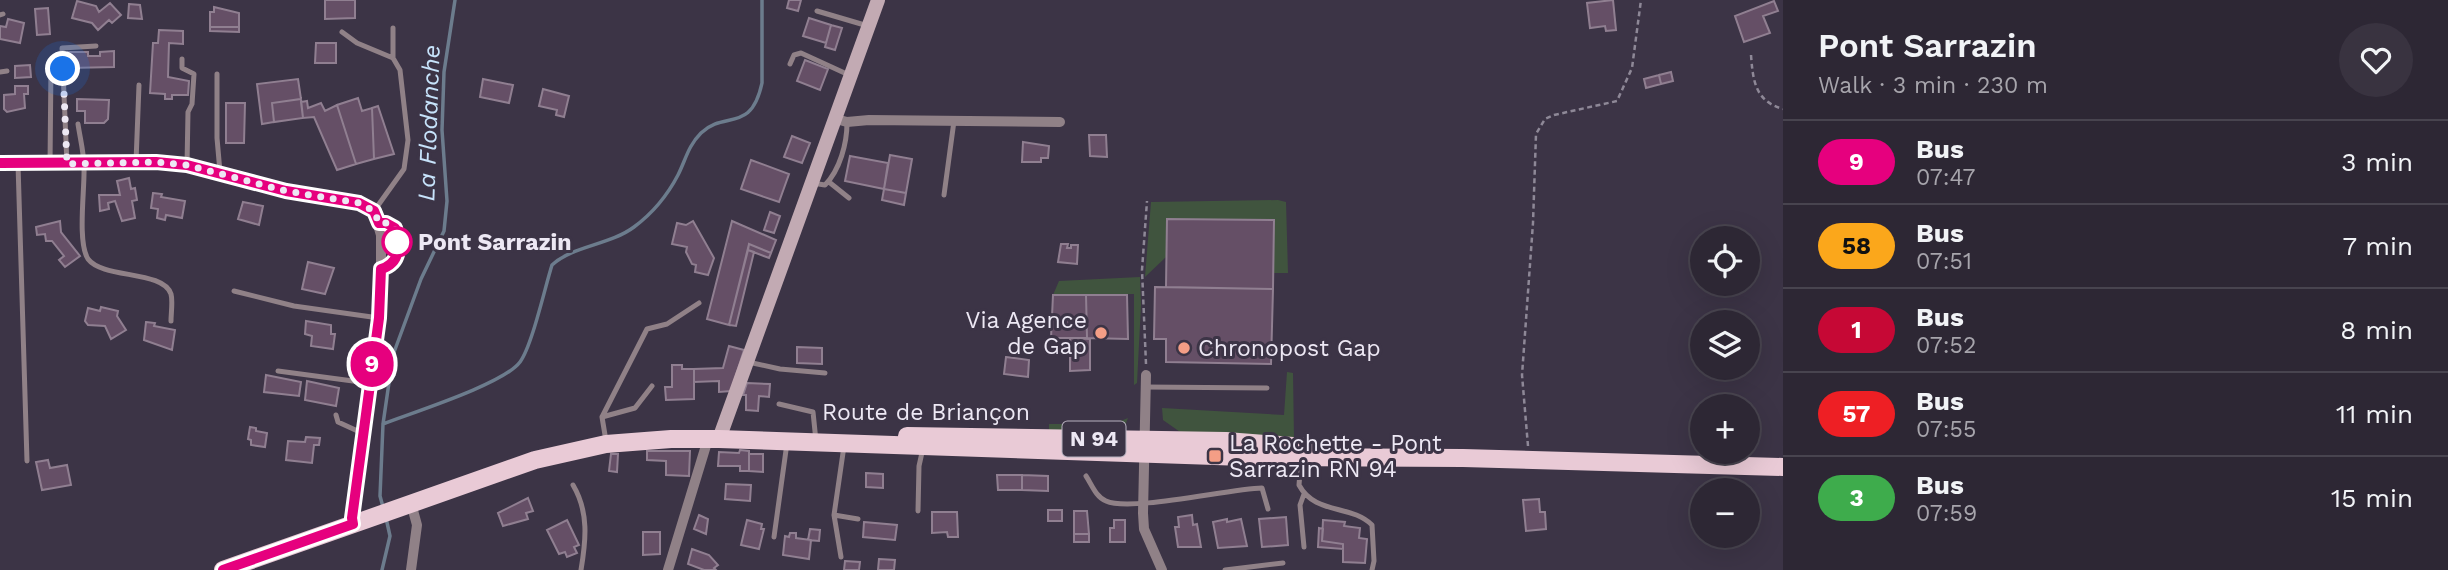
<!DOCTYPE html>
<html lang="en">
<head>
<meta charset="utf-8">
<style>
  body { margin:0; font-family:"Work Sans",sans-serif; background:#393340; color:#f1f3f6; height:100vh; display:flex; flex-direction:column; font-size:26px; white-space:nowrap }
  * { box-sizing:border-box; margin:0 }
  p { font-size:23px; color:#a7a5ac }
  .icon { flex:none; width:38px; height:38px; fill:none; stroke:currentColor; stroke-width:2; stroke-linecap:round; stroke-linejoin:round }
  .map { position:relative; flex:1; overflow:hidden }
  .sheet { display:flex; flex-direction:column; background:#2d2734; width:665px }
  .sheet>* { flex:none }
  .badge { padding:0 14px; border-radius:23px; font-size:24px; line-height:46px }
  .buttons { position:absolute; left:1690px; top:226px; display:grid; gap:14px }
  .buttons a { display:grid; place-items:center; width:70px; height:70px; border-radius:50%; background:#2d2734; box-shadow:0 7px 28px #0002,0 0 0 2px #48444f; font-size:35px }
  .you { position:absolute; width:35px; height:35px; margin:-18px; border:5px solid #fff; border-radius:50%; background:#1a73e8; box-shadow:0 0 0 10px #1a73e833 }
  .map>.badge { position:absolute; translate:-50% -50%; box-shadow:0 0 0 4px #fff }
  .round { display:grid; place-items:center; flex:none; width:74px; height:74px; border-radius:37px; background:#393340 }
  .headline { display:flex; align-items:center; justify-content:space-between; height:119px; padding:0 35px }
  h1 { font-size:33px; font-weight:600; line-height:52px }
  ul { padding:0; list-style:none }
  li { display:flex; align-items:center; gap:21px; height:84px; padding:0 35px; border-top:2px solid #48444f }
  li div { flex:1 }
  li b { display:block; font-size:26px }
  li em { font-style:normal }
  li .badge { min-width:77px; font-weight:700; text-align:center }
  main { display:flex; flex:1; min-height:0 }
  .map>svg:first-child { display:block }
  .green { fill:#40543e }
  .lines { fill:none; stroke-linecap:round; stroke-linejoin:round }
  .stream { stroke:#6c7c8d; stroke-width:3.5 }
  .building { fill:#654f66; stroke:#907f91; stroke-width:2 }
  .path { stroke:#8e8897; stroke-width:2.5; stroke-dasharray:5 3.5; stroke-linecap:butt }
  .lane { stroke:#908187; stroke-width:5 }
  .street { stroke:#908187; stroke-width:10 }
  .secondary { stroke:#c2aab3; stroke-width:14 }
  .primary { stroke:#e9cad6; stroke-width:18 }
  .line-casing { stroke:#fff; stroke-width:16 }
  .line { stroke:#e6007e; stroke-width:10 }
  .walk { stroke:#ede8f4; stroke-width:7; stroke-dasharray:0 12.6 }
  .stop-dot { fill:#fff; stroke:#e6007e; stroke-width:3.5 }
  .poi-dot { fill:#f49e86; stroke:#3c3446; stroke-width:2.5 }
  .labels { text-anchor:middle; stroke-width:6; stroke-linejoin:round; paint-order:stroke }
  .shield { fill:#3c3446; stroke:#b8b2c0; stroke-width:2 }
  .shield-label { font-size:21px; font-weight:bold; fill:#ede8f4 }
  .stop-label { font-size:23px; font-weight:bold; fill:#ede8f4; stroke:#3c3446; text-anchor:start }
  .poi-label { font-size:23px; fill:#ede8f4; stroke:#3c3446; text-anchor:start }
  .street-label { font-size:23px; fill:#ede8f4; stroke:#3c3446 }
  .water-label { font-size:24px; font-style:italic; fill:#c7e3fb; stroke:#3c3446 }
</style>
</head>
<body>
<main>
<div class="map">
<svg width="1783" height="570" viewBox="0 0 1783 570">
  <rect width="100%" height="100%" fill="#3c3446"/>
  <!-- green -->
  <path class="green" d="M 1278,200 L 1286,202 L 1288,273 L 1272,273 L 1273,220 L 1167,219 L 1166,257 L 1145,277 L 1151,202 Z
    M 1140,277 L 1141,305 L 1137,383 L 1134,385 L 1134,294 L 1053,295 L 1059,281 Z
    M 1287,372 L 1293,373 L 1294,439 L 1183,434 L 1163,420 L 1162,408 L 1284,415 Z
    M 1128,418 L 1124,428 L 1117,433 L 1049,430 L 1049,424 L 1113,424 Z"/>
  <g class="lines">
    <!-- stream -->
    <path class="stream" d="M 383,424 C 411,413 504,384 520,362 C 532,346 545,287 552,265 C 572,246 610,245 634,227 C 653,213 667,196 678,175 C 686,159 688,146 701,133 C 725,110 751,134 762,83 L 762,0
      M 383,507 L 380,496 L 383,424 L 393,355 L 421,279 L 444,231 L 447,201 L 442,130 L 444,72 L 455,0
      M 382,570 L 390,536 L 386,518"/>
  </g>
  <!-- building -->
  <path class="building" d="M 325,0 L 355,0 L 355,18 L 325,19 Z
    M 789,0 L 801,0 L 798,11 L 787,8 Z
    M 1613,0 L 1616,30 L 1606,31 L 1605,26 L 1590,28 L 1587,3 Z
    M 77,1 L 96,6 L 99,12 L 110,3 L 121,15 L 112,23 L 109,20 L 98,30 L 92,23 L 72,18 Z
    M 1774,1 L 1778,11 L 1763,16 L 1770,33 L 1744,42 L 1735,16 Z
    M 129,4 L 140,5 L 142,19 L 128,18 Z
    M 214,7 L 239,13 L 239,27 L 210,27 L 210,12 L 214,12 Z
    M 48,8 L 50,34 L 37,35 L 35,9 Z
    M 809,18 L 831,25 L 826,43 L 803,36 Z
    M 8,19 L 24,23 L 20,43 L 0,39 L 0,26 L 6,27 Z
    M 831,25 L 842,28 L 835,50 L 825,47 Z
    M 210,27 L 239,27 L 239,32 L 210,31 Z
    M 159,30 L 183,31 L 183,44 L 169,43 L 168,77 L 189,81 L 188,95 L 172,95 L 172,99 L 165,99 L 165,94 L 150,93 L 153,43 L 158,43 Z
    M 316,43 L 336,43 L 336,63 L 315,63 Z
    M 114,51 L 114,67 L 69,68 L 68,52 L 88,52 L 88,56 L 100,56 L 100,52 Z
    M 805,60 L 828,69 L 820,90 L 797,81 Z
    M 30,65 L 31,77 L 15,78 L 15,66 Z
    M 1671,72 L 1673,81 L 1661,84 L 1659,75 Z
    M 1659,75 L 1661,84 L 1646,88 L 1644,79 Z
    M 298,79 L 301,99 L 272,103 L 274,122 L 262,124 L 257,84 Z
    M 483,79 L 513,85 L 509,103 L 480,97 Z
    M 15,86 L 28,86 L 28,94 L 24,94 L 25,108 L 7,112 L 4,109 L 4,95 L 15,94 Z
    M 543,89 L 569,96 L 564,117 L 556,115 L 557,110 L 539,106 Z
    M 358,98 L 362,111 L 372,108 L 374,159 L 356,164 L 337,105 Z
    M 77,99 L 109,100 L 108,119 L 104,123 L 85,123 L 85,111 L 77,111 Z
    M 301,99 L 303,118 L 274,122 L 272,103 Z
    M 307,101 L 308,108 L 321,103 L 325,111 L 337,105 L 356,164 L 337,170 L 314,117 L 303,118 L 301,102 Z
    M 226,103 L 245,103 L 244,143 L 226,143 Z
    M 378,106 L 394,154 L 374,159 L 372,108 Z
    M 1089,135 L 1106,135 L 1107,157 L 1090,156 Z
    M 792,136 L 810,143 L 802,163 L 784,157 Z
    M 1023,142 L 1049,146 L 1048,158 L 1041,158 L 1041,162 L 1022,162 Z
    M 890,155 L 912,159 L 906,193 L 884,189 Z
    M 850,156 L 888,163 L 884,189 L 845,181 Z
    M 751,160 L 789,174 L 779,202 L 741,189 Z
    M 129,178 L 131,189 L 135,188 L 137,200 L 132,201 L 135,218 L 122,221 L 115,201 L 108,203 L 109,209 L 100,211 L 99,195 L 120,195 L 117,181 Z
    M 884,189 L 906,193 L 904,205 L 882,200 Z
    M 153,193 L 162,194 L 161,197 L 185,201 L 182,218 L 166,215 L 165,220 L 157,218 L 158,209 L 151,208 Z
    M 243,202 L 263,206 L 259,225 L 238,219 Z
    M 770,212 L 780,216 L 774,233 L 764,230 Z
    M 1167,219 L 1274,220 L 1273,289 L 1166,287 Z
    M 60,221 L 61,232 L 80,256 L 65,267 L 59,260 L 64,256 L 52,241 L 46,241 L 45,234 L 37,235 L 36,227 Z
    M 693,221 L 714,258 L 708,275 L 695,272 L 696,265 L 692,264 L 686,252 L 687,247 L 672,244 L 677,223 L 686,225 Z
    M 732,221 L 776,240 L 771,253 L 749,244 L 729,325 L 707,319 Z
    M 749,244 L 771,253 L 769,258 L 748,250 Z
    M 1061,244 L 1068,244 L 1067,248 L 1071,248 L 1071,245 L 1078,245 L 1077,264 L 1058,262 Z
    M 748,250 L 754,252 L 736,326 L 729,325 Z
    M 308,262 L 334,268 L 325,294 L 302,289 Z
    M 1155,287 L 1273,289 L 1271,364 L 1166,362 L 1166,339 L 1154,339 Z
    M 1053,295 L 1086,295 L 1087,338 L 1051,338 Z
    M 1086,295 L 1127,295 L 1128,339 L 1087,338 Z
    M 101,307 L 118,311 L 117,316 L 126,330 L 111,339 L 105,326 L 88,325 L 85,321 L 88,308 L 100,311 Z
    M 306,321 L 331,325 L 331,334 L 335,334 L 333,349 L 311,346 L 312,336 L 305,334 Z
    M 146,322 L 155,323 L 154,326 L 175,330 L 172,350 L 144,340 Z
    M 1070,338 L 1090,339 L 1090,370 L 1070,371 Z
    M 729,346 L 744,350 L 731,391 L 719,392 L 719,381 L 694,382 L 694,369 L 723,368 Z
    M 797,347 L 822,348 L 822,364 L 797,363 Z
    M 1006,357 L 1029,360 L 1028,377 L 1004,374 Z
    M 672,365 L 682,365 L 682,369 L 694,369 L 694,399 L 666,400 L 665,387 L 672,387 Z
    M 266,375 L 301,382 L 299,396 L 264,392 Z
    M 307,381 L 339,388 L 336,406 L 305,400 Z
    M 747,383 L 770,384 L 769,397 L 759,396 L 758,411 L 746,410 L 746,395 L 743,395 Z
    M 250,427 L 256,428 L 256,431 L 267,433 L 265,447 L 251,445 L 251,440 L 248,439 Z
    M 306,437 L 320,438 L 319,445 L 314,445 L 312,463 L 286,460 L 288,441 L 305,442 Z
    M 740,450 L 749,451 L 749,471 L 740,471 L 740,466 L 718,466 L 719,452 L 739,453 Z
    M 647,451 L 690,451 L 689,476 L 666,475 L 666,461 L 647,460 Z
    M 611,454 L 618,454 L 617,472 L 609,471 Z
    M 749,454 L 763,454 L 763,472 L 749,471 Z
    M 48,460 L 50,468 L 67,465 L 71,485 L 42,490 L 36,462 Z
    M 866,473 L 883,474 L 883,488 L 866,487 Z
    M 997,475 L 1022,475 L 1022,490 L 998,490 Z
    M 1022,475 L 1048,476 L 1048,491 L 1022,490 Z
    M 726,484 L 751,485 L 750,501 L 725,499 Z
    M 528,498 L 533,511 L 526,513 L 528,519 L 503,526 L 498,513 Z
    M 1539,499 L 1540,512 L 1545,512 L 1546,529 L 1526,531 L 1523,500 Z
    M 1048,510 L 1062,510 L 1062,521 L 1048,521 Z
    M 1074,511 L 1087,511 L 1089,534 L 1074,534 Z
    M 932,512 L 957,512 L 958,537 L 948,537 L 947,532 L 932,533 Z
    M 699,515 L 708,519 L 706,534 L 694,529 Z
    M 1192,515 L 1193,525 L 1197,524 L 1201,547 L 1178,547 L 1175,527 L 1179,527 L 1178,517 Z
    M 1286,517 L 1288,545 L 1262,547 L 1259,519 Z
    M 1227,519 L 1227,522 L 1241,519 L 1247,546 L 1218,548 L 1213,522 Z
    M 567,520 L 579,545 L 574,547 L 577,553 L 567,557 L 565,552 L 559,554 L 547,530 Z
    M 747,520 L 762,524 L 761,529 L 764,529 L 759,549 L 741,545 Z
    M 1114,520 L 1125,520 L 1125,542 L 1110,542 L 1110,528 L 1114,528 Z
    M 1323,520 L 1345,522 L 1344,526 L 1360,528 L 1359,538 L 1367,539 L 1365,563 L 1343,562 L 1343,544 L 1322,541 Z
    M 864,522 L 897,525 L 895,540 L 863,537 Z
    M 1319,528 L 1323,529 L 1322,541 L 1343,544 L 1343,549 L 1318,547 Z
    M 810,529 L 820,530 L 819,541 L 808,540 Z
    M 643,532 L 660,532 L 660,554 L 643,555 Z
    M 790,533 L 796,533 L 796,538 L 811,540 L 809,559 L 783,555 L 785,536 L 789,537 Z
    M 1074,534 L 1089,534 L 1089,542 L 1074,542 Z
    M 692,549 L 709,555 L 718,565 L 714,568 L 716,570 L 704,570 L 688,564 Z
    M 879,559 L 895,560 L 894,570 L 878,570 Z
    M 845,561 L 860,562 L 859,570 L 844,570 Z"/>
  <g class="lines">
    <!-- path -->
    <path class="path" d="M 1751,55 C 1753,81 1755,101 1783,109
      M 1146,364 L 1142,270 L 1147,201
      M 1528,446 L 1522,375 L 1533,223 L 1536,134 L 1545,119 L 1554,115 L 1617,101 L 1632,68 L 1641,0"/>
    <!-- lane -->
    <path class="lane" d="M 817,11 L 868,26
      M 0,15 L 3,14
      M 342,32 L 357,43 L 393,58
      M 182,59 L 182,68 L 194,74 L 192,104 L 188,112 L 187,165
      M 790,64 L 794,55 L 801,53 L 849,75
      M 0,72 L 7,71
      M 217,74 L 217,138 L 220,172
      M 78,124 C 80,138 84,153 84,167 C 85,188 77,242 88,259 C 103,279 163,270 171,294 C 173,301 171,313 171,321
      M 136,162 L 139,85
      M 18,164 L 27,461
      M 50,165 L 51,64
      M 67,165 L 62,48 L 96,46
      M 829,182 L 849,198
      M 812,183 L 825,185 C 840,170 847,143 847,123
      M 944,195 L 954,121
      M 374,211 L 404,169 L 408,140 L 400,70 L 393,58 L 393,28
      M 379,223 L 386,223 L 395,228 L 398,256 L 395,262 L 381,269
      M 234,291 L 294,306 L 379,318
      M 748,362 L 780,369 L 825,373
      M 278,371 L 368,383
      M 1145,387 L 1267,388
      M 779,404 L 813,412 L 816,441
      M 336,415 L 338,422 L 362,433
      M 602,417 L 635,408 L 652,386
      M 606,441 L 602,417 L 647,329 L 667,324 L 699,303
      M 1301,460 L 1299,485 C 1315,515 1351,504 1372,525 L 1374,561 L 1372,570
      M 1086,476 C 1092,485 1096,497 1106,501 C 1130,512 1228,489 1262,488 L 1268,509
      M 573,485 C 589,512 586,540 581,570
      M 1304,494 L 1300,505 L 1304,547
      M 918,511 L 919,466 L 923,448
      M 834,515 L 858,519
      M 774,537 L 787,443
      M 841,557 L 834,515 L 844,446
      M 1225,570 L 1283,563"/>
    <!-- street -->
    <path class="street" d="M 836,119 L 847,122 L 869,120 L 1060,122
      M 0,163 L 175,164 L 220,172 L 286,191 L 359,203 L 374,211 L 381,235 L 381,294 L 352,518 L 353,524
      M 1146,375 L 1143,513 L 1144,529 L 1162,570
      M 411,503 L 417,525 L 411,570
      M 668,570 L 708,439"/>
    <!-- secondary -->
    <path class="secondary" d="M 719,439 L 878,0"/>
    <!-- primary -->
    <path class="primary" d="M 907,436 L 1226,441 L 1306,447
      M 223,570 L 535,460 L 606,444 L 671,439 L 719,439 L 1244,457 L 1463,458 L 1783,467"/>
  </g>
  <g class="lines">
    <defs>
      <path id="line" d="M 0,163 L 156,162 L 187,165 L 286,191 L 359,203 L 374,211 L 379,223 L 386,223 L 395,228 C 400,245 401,263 381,269 L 379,318 L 352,518 L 353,524 L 223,570"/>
    </defs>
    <!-- line casing -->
    <use href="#line" class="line-casing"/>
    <!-- line -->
    <use href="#line" class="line"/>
    <!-- walk -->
    <path class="walk" d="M 63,69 L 67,164 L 156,162 L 187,165 L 286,191 L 359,203 L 374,211 L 379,223 L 386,223 L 395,228 L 397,242"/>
  </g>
  <!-- markers -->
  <circle class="stop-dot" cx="397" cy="242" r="14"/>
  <g class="poi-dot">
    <circle cx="1101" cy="333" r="7"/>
    <circle cx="1184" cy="348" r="7"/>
    <rect x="1208" y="449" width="14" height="14" rx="3.5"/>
  </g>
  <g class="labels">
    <!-- shield labels -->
    <rect class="shield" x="1062.5" y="421.5" width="63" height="35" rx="5"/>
    <g class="shield-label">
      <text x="1094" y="446">N 94</text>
    </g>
    <!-- stop labels -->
    <g class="stop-label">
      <text x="418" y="250">Pont Sarrazin</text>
    </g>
    <!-- poi labels -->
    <g class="poi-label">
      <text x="1087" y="328" text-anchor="end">Via Agence<tspan x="1087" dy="26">de Gap</tspan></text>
      <text x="1198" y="356">Chronopost Gap</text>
      <text x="1229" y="451">La Rochette - Pont<tspan x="1229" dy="26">Sarrazin RN 94</tspan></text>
    </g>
    <!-- street labels -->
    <g class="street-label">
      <text x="926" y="420">Route de Briançon</text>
    </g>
    <!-- water labels -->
    <g class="water-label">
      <text transform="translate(429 123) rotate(-88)" y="8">La Flodanche</text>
    </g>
  </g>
</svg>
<div class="buttons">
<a><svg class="icon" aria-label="locate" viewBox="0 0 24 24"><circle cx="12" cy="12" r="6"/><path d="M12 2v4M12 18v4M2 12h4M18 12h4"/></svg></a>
<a><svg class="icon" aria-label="layers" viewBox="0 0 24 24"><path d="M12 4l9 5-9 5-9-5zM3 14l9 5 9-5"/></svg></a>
<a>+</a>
<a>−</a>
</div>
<div class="you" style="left:63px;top:69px"></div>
<b class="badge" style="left:372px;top:364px;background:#e6007e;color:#fff">9</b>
</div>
<section class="sheet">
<div class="headline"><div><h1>Pont Sarrazin</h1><p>Walk · 3 min · 230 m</p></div><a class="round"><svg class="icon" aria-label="heart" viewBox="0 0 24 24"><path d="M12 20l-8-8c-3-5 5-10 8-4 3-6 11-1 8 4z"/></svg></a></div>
<ul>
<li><span class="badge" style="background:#e6007e;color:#fff">9</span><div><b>Bus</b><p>07:47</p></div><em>3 min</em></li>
<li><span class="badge" style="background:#fba71b;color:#111">58</span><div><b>Bus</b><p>07:51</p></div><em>7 min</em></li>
<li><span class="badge" style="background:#c60835;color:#fff">1</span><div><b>Bus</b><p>07:52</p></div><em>8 min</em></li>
<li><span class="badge" style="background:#ee1f24;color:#fff">57</span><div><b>Bus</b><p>07:55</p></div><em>11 min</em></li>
<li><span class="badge" style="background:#3eac4c;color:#fff">3</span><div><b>Bus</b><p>07:59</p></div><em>15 min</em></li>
</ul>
</section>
</main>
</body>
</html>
